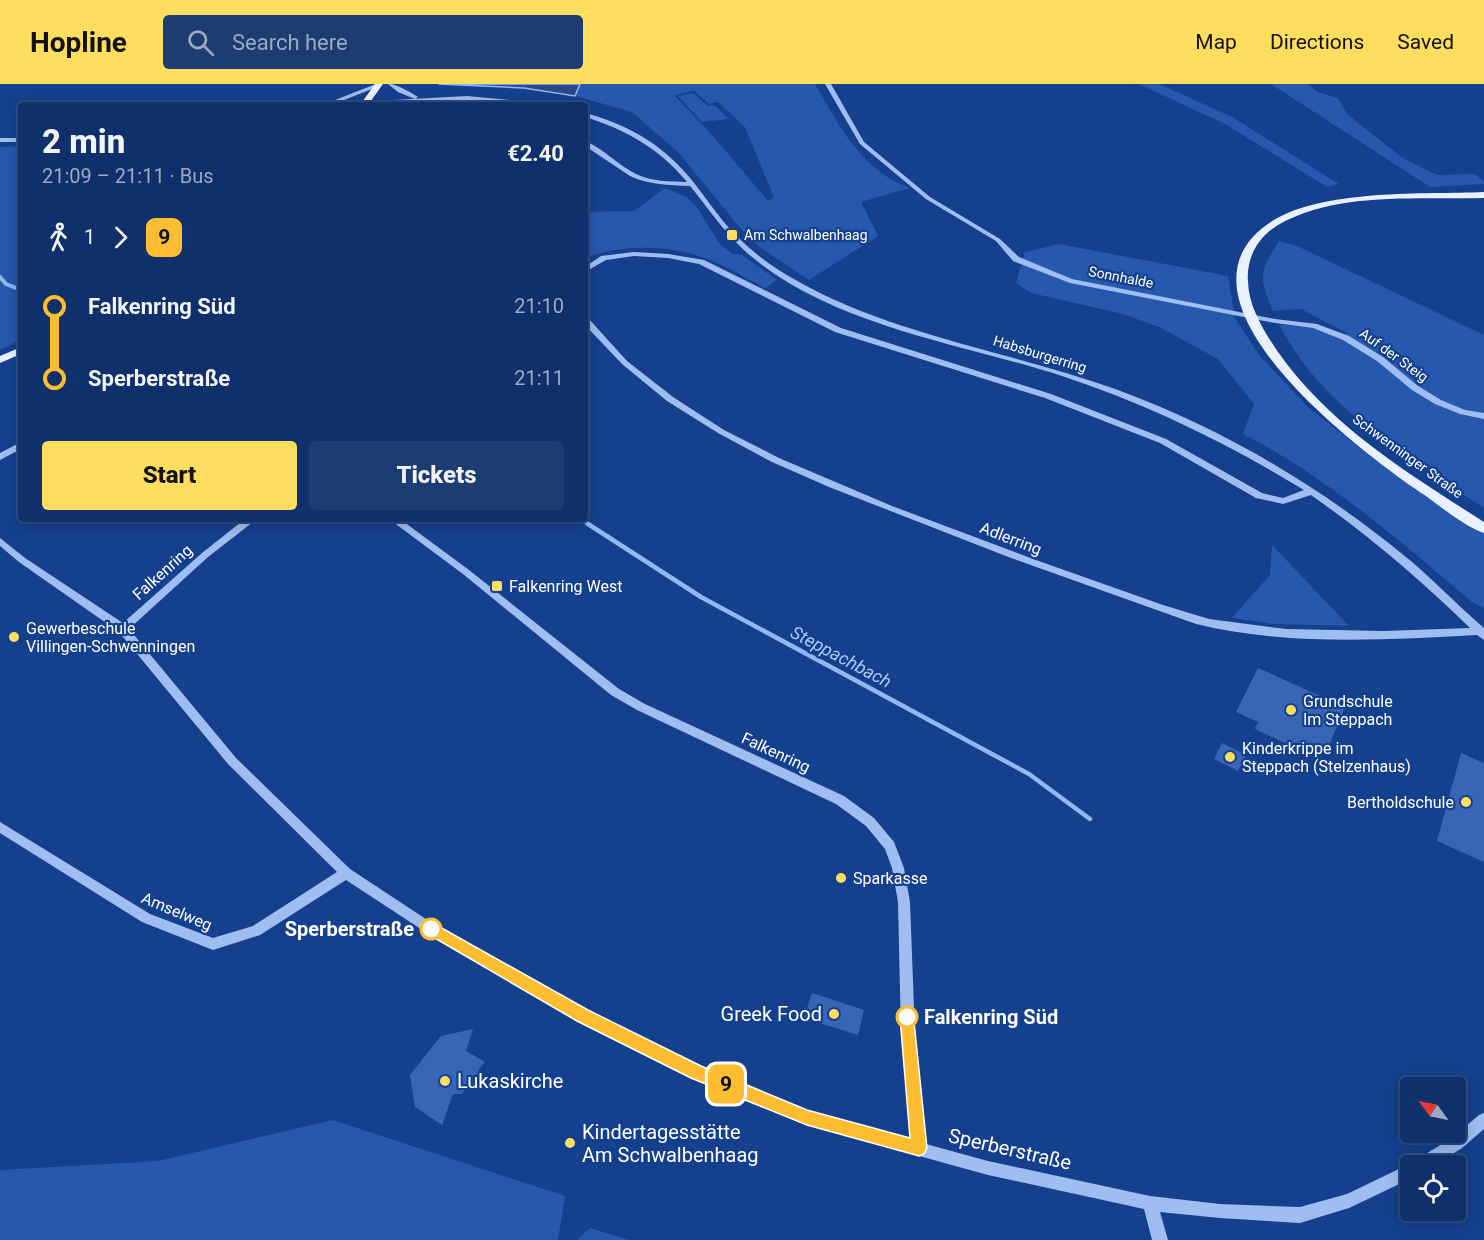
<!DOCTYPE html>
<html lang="en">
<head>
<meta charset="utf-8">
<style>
  body { margin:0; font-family:Roboto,sans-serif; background:#1d3c72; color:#f1f3f6; height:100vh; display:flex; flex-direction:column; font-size:22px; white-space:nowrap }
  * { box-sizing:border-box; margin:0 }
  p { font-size:20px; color:#9ba9c1 }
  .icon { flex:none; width:33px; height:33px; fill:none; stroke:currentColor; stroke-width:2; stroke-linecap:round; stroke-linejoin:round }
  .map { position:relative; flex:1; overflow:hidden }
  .side { position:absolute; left:18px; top:18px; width:570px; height:420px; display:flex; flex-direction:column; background:#0f306a; border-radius:6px; box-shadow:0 3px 15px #0003,0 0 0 2px #2f4b7e }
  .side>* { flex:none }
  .badge { padding:0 12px; border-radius:9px; font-size:21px; line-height:39px }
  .needle { width:39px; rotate:303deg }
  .buttons { position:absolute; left:1400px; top:993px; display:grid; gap:12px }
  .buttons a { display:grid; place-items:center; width:66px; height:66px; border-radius:6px; background:#0f306a; box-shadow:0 3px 15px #0003,0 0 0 2px #2f4b7e; font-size:30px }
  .map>.badge { position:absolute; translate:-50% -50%; box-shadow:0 0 0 3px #fff }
  .legs { display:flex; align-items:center; gap:9px; height:66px; padding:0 24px; font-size:20px }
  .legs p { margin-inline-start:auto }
  .overview { display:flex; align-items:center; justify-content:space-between; height:102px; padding:0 24px }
  h1 { font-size:33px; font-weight:800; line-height:45px }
  .primary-button { display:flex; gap:12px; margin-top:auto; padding:12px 24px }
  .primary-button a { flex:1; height:69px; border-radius:6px; background:#ffdd5f; color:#111; font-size:24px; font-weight:800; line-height:69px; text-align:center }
  .primary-button a+a { background:#1d3c72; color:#f1f3f6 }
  ul { padding:0 24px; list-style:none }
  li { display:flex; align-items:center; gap:21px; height:72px; font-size:22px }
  li i { display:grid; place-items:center; width:9px; height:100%; margin:0 8px; background:currentColor }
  li i::after { content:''; width:15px; height:15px; margin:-8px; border:4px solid; border-radius:50%; background:#0f306a }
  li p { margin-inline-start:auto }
  li:first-child i { background:linear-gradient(#0000 50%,currentColor 0) }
  li:last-child i { background:linear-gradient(currentColor 50%,#0000 0) }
  header { display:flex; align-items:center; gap:36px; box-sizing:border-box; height:84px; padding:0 30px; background:#ffdd5f; color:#111 }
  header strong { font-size:28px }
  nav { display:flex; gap:33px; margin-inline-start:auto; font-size:21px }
  .search { width:420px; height:54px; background:#1d3c72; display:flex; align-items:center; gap:15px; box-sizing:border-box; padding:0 21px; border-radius:6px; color:#9ba9c1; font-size:22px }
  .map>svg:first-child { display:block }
  .green { fill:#2658ad; fill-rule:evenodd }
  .water { fill:#294a84; stroke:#91b7f4; stroke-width:1.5 }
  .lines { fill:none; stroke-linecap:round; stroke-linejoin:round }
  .stream-far1 { stroke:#91b7f4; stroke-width:4 }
  .stream { stroke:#91b7f4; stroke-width:4.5 }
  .building { fill:#3866b5 }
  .minor { fill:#9fbdf1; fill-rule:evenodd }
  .major { fill:#e9f0ff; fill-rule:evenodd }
  .line-1 { fill:#ffbe32; stroke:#fff; stroke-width:1.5 }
  .poi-dot { fill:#ffdd5f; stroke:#14408e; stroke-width:2 }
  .stop-1-dot { fill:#fff; stroke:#ffbe32; stroke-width:3 }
  .labels { text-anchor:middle; stroke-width:4.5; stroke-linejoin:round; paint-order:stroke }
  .far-poi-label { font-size:14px; fill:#fff; stroke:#14408e; text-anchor:start }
  .far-street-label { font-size:14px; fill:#fff; stroke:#14408e }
  .street-label { font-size:16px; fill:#fff; stroke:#14408e }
  .poi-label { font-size:16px; fill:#fff; stroke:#14408e; text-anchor:start }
  .water-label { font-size:18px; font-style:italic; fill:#abc8f8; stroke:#14408e }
  .near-stop-label { font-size:20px; font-weight:bold; fill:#fff; stroke:#14408e; text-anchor:end }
  .near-poi-label { font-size:20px; fill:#fff; stroke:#14408e; text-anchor:start }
  .near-street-label { font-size:20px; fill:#fff; stroke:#14408e }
</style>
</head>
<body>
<header>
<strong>Hopline</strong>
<div class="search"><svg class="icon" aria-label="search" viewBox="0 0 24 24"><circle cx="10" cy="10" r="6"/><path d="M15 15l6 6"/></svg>Search here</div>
<nav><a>Map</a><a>Directions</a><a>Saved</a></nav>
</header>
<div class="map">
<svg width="1484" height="1156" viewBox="0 0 1484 1156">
  <rect width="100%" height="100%" fill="#14408e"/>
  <!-- green -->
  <path class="green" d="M 580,0 L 815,0 C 840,43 861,86 910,104 L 861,118 L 878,152 L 809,196 L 761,164 L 741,145 L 678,68 L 632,28 L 575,12 ZM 694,7 L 709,20 L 718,18 L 745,43 L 774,114 L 768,117 L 713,52 L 674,11 Z
    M 1139,0 L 1159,0 L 1232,33 L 1339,100 L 1327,103 L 1225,40 Z
    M 1271,0 L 1308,0 L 1318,8 L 1338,14 L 1347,30 L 1401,73 L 1437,91 L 1475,90 L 1484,97 L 1484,100 L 1430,103 Z
    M 693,9 L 708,22 L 714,21 L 729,35 L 702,38 L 678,12 Z
    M 21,62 L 21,256 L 0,266 L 0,63 Z
    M 665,104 L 686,113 L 696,122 L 719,159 L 733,170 L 742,171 L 777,196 L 765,204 C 740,191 715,175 688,169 C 655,161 616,162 586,174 L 585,177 L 585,128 L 634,127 Z
    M 1279,157 L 1297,162 L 1484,251 L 1484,424 C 1409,373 1321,324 1279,240 L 1312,244 L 1341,254 L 1347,249 L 1301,225 L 1273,227 C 1258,191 1259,189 1279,157 Z
    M 1059,160 L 1228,192 L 1235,234 L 1259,271 L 1309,324 L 1387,385 L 1484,448 L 1484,524 L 1472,518 C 1399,456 1328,394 1243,350 L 1254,320 L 1218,275 L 1161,244 L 1123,230 L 1031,209 L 1016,199 L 1025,168 Z
    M 1272,461 L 1349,542 L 1273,540 L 1232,534 L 1270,491 Z
    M 333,1036 L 565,1112 L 558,1156 L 0,1156 L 0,1086 L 158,1077 Z
    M 590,1144 L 629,1156 L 577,1156 Z"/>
  <!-- water -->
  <path class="water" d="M 438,0 L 580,0 L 575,12 L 524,4 Z"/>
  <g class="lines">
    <!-- stream-far1 -->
    <path class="stream-far1" d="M 0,193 L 6,200 L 21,206
      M 580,435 L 590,441"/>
    <!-- stream -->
    <path class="stream" d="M 588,440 L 701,513 L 1029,690 L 1090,735"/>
  </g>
  <!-- building -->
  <path class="building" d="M 1258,584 L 1345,623 L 1326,669 L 1305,659 L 1302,667 L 1255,645 L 1258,638 L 1236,628 Z
    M 1222,659 L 1246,671 L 1238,687 L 1214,675 Z
    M 1461,669 L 1484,679 L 1484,778 L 1437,757 Z
    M 812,909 L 864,926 L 858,951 L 804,934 Z
    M 473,945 L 466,967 L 485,978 L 479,985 L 479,1004 L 467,1003 L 462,1010 L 453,1010 L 442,1041 L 415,1023 L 410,991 L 441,952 Z"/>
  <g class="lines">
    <!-- minor -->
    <path class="minor" d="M 376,0 L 382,1 L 339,18 L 315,21 L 335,16 Z
      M 388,0 C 397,0 410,8 418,13 L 415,15 L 398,8 Z
      M 825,0 L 831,0 L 864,58 L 930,113 L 1000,155 L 1019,173 L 1072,195 L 1275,235 L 1317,240 L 1349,252 L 1383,273 L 1418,302 L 1441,316 L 1465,326 L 1484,329 L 1484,335 L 1460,330 L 1435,320 L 1412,306 L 1377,277 L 1343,256 L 1313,244 L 1275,239 L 1070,199 L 1013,177 L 996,157 L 926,115 L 860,60 Z
      M 467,12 L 542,19 L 545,21 C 519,21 492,16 466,16 C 423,16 379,21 336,21 L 339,19 Z
      M 585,29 C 618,38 648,52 673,76 C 693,94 706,116 723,137 C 742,160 767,180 792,194 C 892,252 1011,267 1118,306 C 1221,344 1316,400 1401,469 C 1430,492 1456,520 1484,544 L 1484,556 L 1477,551 C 1384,556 1287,562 1196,540 L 1011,474 L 829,403 L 772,378 L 718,349 L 667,317 L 622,280 L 585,241 L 585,234 L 588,234 L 627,277 L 673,313 L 724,346 L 779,374 L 892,422 L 1033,475 L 1163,521 L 1209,535 L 1286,545 L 1383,547 L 1470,544 C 1420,495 1368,451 1311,411 L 1283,420 L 1256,414 L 1160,359 L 1045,314 L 835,248 L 699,180 L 668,174 L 634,172 L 606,176 L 585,188 L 585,183 L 601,172 L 634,168 L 668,170 L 704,176 L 841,244 L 1051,310 L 1166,355 L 1262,409 L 1283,414 L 1304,406 C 1227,359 1147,320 1062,292 C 957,258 831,242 746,168 C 724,148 709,125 690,102 C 669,101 649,101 630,92 L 585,62 L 585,57 C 604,65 618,81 636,90 C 652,98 670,97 687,98 C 660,65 625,45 585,33 Z
      M 0,54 L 21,54 L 21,58 L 0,58 Z
      M 21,358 L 21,365 L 0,376 L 0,369 Z
      M 245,435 L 257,435 L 208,473 L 129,545 L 236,674 L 350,785 L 441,845 L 588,927 L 701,983 L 807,1027 L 911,1055 L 901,951 L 898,818 L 892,784 L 885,765 L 866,742 L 836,720 L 637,626 L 611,611 L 463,490 L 389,435 L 400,435 L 469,486 L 619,605 L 645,620 L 844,712 L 874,734 L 894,758 L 904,784 L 910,818 L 915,951 L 926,1060 L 988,1077 L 1150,1112 L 1220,1120 L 1300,1123 L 1347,1110 L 1405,1082 L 1412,1081 L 1414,1077 L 1452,1054 L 1479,1031 L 1484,1029 L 1484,1045 L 1462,1064 L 1433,1082 L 1410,1082 L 1410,1095 L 1349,1124 L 1300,1139 L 1220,1134 L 1160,1128 L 1168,1156 L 1152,1156 L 1144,1125 L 988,1091 L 807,1041 L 691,993 L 578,937 L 433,853 L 346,796 L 260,851 L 213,866 L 142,838 L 0,749 L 0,738 L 150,830 L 213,854 L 253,842 L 337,788 L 228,680 L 119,548 L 19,478 L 0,462 L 0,454 L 25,474 L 123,539 L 202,469 Z"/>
    <!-- major -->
    <path class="major" d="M 375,0 L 383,0 L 368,21 L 360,21 Z
      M 1484,108 L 1484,114 C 1418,116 1338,107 1278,141 C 1258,153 1246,174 1248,198 C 1249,224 1264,247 1278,268 C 1330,342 1409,390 1484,438 L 1484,449 C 1465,443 1440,422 1423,410 C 1365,371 1169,225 1260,146 C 1309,103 1422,111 1484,108 Z
      M 21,263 L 21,270 L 0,279 L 0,272 Z"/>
  </g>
  <!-- line-1 -->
  <path class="line-1" d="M 431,838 L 588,926 L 701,982 L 807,1026 L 910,1054 L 900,933 L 902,928 L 907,926 L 913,928 L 927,1064 L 924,1070 L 919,1072 L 807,1041 L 691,994 L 577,937 L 426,849 L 424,845 L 426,840 Z"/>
  <!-- markers -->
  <g class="poi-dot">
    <rect x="726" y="145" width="12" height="12" rx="3"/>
    <rect x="491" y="496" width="12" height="12" rx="3"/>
    <circle cx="14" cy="553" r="6"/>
    <circle cx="1291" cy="626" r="6"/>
    <circle cx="1230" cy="673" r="6"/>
    <circle cx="1466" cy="718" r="6"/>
    <circle cx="841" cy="794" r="6"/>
    <circle cx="834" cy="930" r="6"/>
    <circle cx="445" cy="997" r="6"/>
    <circle cx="570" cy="1059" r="6"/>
  </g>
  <g class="stop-1-dot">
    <circle cx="431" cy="845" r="10"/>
    <circle cx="907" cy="933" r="10"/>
  </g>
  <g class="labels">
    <!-- far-poi labels -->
    <g class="far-poi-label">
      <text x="744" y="156">Am Schwalbenhaag</text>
    </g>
    <!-- far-street labels -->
    <g class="far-street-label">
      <text transform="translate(1121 193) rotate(11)" y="5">Sonnhalde</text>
      <text transform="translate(1040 270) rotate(17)" y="5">Habsburgerring</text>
      <text transform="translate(1394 271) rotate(36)" y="5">Auf der Steig</text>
      <text transform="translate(1408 372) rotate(36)" y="5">Schwenninger Straße</text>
    </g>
    <!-- street labels -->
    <g class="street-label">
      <text transform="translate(1011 454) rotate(21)" y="6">Adlerring</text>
      <text transform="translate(162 488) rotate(-42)" y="6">Falkenring</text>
      <text transform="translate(776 668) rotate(25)" y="6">Falkenring</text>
      <text transform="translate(177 827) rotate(23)" y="6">Amselweg</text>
    </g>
    <!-- poi labels -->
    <g class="poi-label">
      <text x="509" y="508">Falkenring West</text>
      <text x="26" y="550">Gewerbeschule<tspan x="26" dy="18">Villingen-Schwenningen</tspan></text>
      <text x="1303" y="623">Grundschule<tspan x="1303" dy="18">Im Steppach</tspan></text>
      <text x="1242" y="670">Kinderkrippe im<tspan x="1242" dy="18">Steppach (Stelzenhaus)</tspan></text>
      <text x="1454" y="724" text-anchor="end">Bertholdschule</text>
      <text x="853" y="800">Sparkasse</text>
    </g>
    <!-- water labels -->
    <g class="water-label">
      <text transform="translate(841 573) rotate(28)" y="6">Steppachbach</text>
    </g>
    <!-- near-stop labels -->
    <g class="near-stop-label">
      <text x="414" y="852">Sperberstraße</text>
      <text x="924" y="940" text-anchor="start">Falkenring Süd</text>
    </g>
    <!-- near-poi labels -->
    <g class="near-poi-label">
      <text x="822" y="937" text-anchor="end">Greek Food</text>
      <text x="457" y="1004">Lukaskirche</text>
      <text x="582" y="1055">Kindertagesstätte<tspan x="582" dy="23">Am Schwalbenhaag</tspan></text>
    </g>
    <!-- near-street labels -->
    <g class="near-street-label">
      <text transform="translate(1010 1065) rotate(13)" y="7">Sperberstraße</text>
    </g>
  </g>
</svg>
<div class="buttons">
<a><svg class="needle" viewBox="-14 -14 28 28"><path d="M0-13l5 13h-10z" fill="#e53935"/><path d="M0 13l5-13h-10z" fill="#9ba9c1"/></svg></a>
<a><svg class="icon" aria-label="locate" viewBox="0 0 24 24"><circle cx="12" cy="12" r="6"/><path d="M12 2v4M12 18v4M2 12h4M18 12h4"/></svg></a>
</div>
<b class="badge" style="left:726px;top:1000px;background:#ffbe32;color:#111">9</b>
<section class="side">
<div class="overview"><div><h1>2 min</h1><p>21:09 – 21:11 · Bus</p></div><b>€2.40</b></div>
<div class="legs"><svg class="icon" aria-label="walk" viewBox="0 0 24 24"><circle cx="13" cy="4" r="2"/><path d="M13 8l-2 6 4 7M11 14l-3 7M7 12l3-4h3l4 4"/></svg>1<svg class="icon" aria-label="forward" viewBox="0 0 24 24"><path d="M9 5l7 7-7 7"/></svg><b class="badge" style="background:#ffbe32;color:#111">9</b></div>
<ul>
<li><i style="color:#ffbe32"></i><b>Falkenring Süd</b><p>21:10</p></li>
<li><i style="color:#ffbe32"></i><b>Sperberstraße</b><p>21:11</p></li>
</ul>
<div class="primary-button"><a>Start</a><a>Tickets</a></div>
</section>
</div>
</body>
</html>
